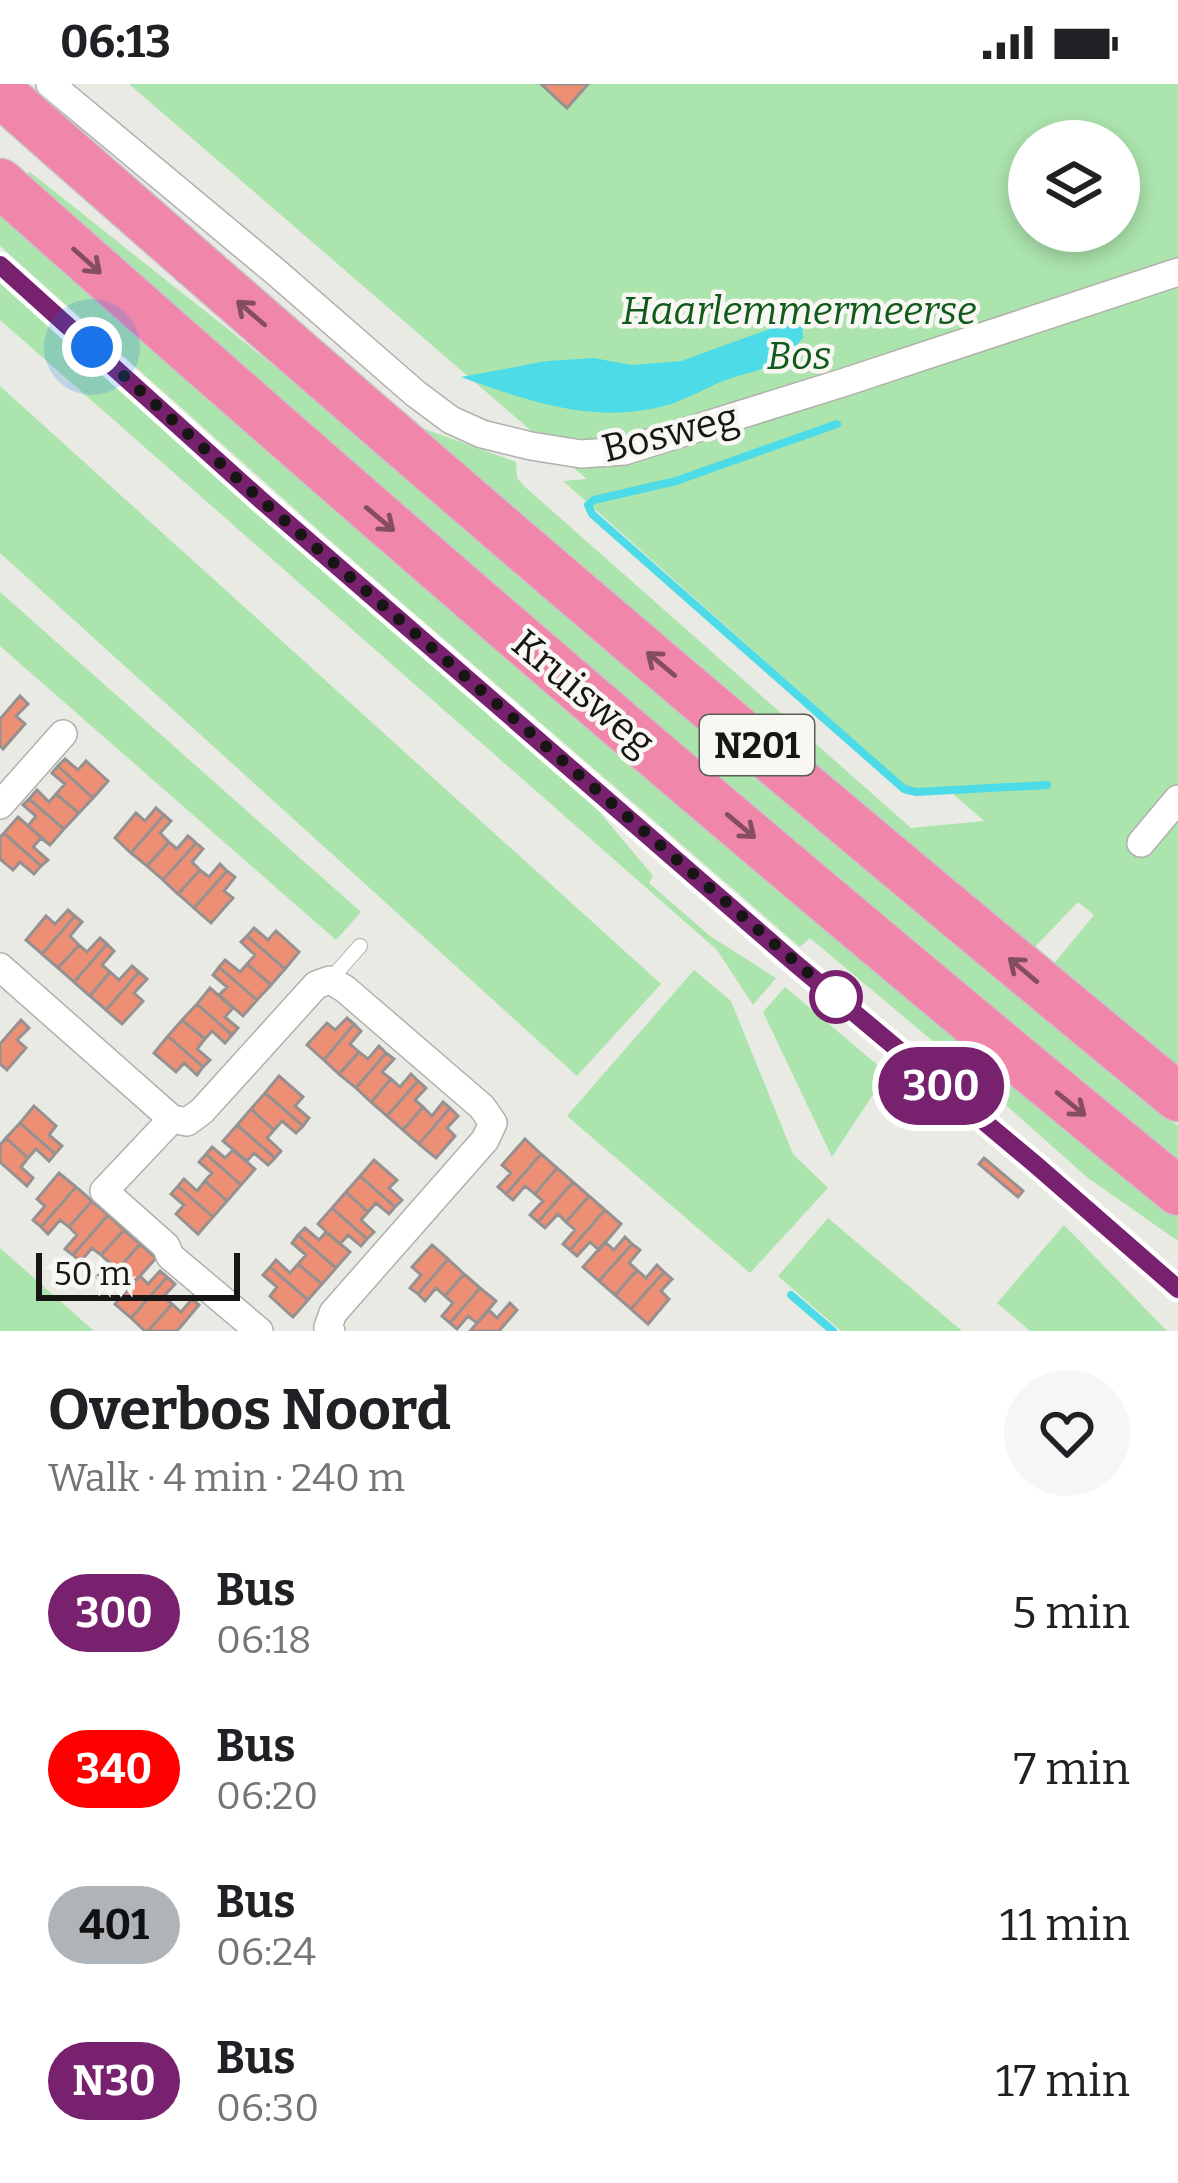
<!DOCTYPE html>
<html lang="en">
<head>
<meta charset="utf-8">
<style>
  body { margin:0; font-family:Bitter,serif; background:#f6f6f6; color:#202124; height:100vh; display:flex; flex-direction:column; font-size:45px; white-space:nowrap }
  * { box-sizing:border-box; margin:0 }
  p { font-size:39px; color:#757577 }
  .icon { flex:none; width:66px; height:66px; fill:none; stroke:currentColor; stroke-width:2; stroke-linecap:round; stroke-linejoin:round }
  .map { position:relative; height:1247px; overflow:hidden }
  .panel { display:flex; flex-direction:column; background:#fff; flex:1 }
  .panel>* { flex:none }
  .badge { padding:0 24px; border-radius:39px; font-size:42px; line-height:78px }
  .controls { position:absolute; left:1008px; top:36px; display:grid; gap:24px }
  .controls a { display:grid; place-items:center; width:132px; height:132px; border-radius:50%; background:#fff; box-shadow:0 6px 18px #0003; font-size:60px }
  .scale { position:absolute; left:36px; bottom:30px; width:204px; box-sizing:border-box; padding-left:12px; border:6px solid #171615; border-top:0; font-size:33px; line-height:42px; white-space:nowrap; color:#171615; -webkit-text-stroke:9px #f8f7f3; paint-order:stroke }
  .you { position:absolute; width:60px; height:60px; margin:-30px; border:9px solid #fff; border-radius:50%; background:#1a73e8; box-shadow:0 0 0 18px #1a73e833 }
  .map>.badge { position:absolute; translate:-50% -50%; box-shadow:0 0 0 6px #fff }
  .round { display:grid; place-items:center; flex:none; width:126px; height:126px; border-radius:63px; background:#f6f6f6 }
  .summary { display:flex; align-items:center; justify-content:space-between; height:204px; padding:0 48px }
  h1 { font-size:57px; font-weight:700; line-height:90px }
  ul { padding:0; list-style:none }
  li { display:flex; align-items:center; gap:36px; height:156px; padding:0 48px }
  li div { flex:1 }
  li b { display:block; font-size:45px }
  li em { font-style:normal }
  li .badge { min-width:132px; font-weight:700; text-align:center }
  .status { display:flex; justify-content:space-between; align-items:center; height:84px; padding:0 60px; background:#fff; direction:ltr }
  .status svg { height:33px; fill:currentColor }
  .map>svg:first-child { display:block }
  .green { fill:#abe4ac; fill-rule:evenodd }
  .water { fill:#4ddbe7 }
  .lines { fill:none; stroke-linecap:round; stroke-linejoin:round }
  .stream { stroke:#4ddbe7; stroke-width:8 }
  .building { fill:#ec8f75; stroke:#969190; stroke-width:3 }
  .lane-casing { stroke:#b1b0ac; stroke-width:16 }
  .street-casing { stroke:#b1b0ac; stroke-width:30 }
  .highway-casing { stroke:#c7c7c7; stroke-width:51 }
  .lane { stroke:#fff; stroke-width:14 }
  .street { stroke:#fff; stroke-width:27 }
  .highway { stroke:#f087aa; stroke-width:48 }
  .oneway { stroke:#844e60 }
  .line-casing { stroke:#fff; stroke-width:27 }
  .line { stroke:#77216f; stroke-width:18 }
  .walk { stroke:#171615; stroke-width:12; stroke-dasharray:0 21.6 }
  .stop-dot { fill:#fff; stroke:#77216f; stroke-width:6 }
  .labels { text-anchor:middle; stroke-width:9; stroke-linejoin:round; paint-order:stroke }
  .shield { fill:#f8f7f3; stroke:#5a5a58; stroke-width:3 }
  .shield-label { font-size:36px; font-weight:bold; fill:#171615 }
  .park-label { font-size:39px; font-style:italic; fill:#105b1b; stroke:#f8f7f3 }
  .street-label { font-size:39px; fill:#171615; stroke:#f8f7f3 }
</style>
</head>
<body>
<div class="status"><b>06:13</b><svg viewBox="0 0 49 12"><path d="M0 12V9h3v3zM5 12V6h3v6zM10 12V3h3v9zM15 12V0h3v12zM26 1h20v11H26zM47 4h2v5h-2z"/></svg></div>
<div class="map">
<svg width="1178" height="1247" viewBox="0 0 1178 1247">
  <rect width="100%" height="100%" fill="#eaeae5"/>
  <!-- green -->
  <path class="green" d="M 129,0 L 1178,0 L 1178,987 L 1051,883 L 1094,831 L 1078,818 L 1031,867 L 419,343 L 516,378 L 517,394 L 524,402 L 911,744 L 984,737 L 951,708 L 909,705 L 563,397 L 587,395 ZM 1029,57 L 1119,57 L 1119,147 L 1029,147 Z
    M 30,88 L 449,421 L 1178,1042 L 1178,1083 L 784,751 L 21,93 Z
    M 0,130 L 1178,1127 L 1178,1157 L 1088,1094 L 954,975 L 810,854 L 800,863 L 334,460 L 0,162 Z
    M 0,195 L 592,719 L 653,792 L 649,799 L 710,852 L 776,894 L 753,921 L 717,866 L 0,236 Z
    M 0,302 L 661,900 L 577,992 L 0,469 Z
    M 0,508 L 361,828 L 336,856 L 0,562 Z
    M 694,886 L 731,917 L 793,1070 L 828,1104 L 750,1189 L 567,1032 Z
    M 785,903 L 887,989 L 832,1073 L 763,928 Z
    M 828,1134 L 962,1247 L 841,1247 L 778,1192 Z
    M 1064,1141 L 1167,1247 L 1030,1247 L 997,1219 Z
    M 0,1164 L 94,1247 L 0,1247 Z"/>
  <!-- water -->
  <path class="water" d="M 786,239 L 802,243 L 803,254 C 771,290 763,282 723,297 C 706,304 689,314 671,320 C 597,342 531,318 461,293 L 547,277 L 593,274 L 632,281 L 681,277 Z"/>
  <g class="lines">
    <!-- stream -->
    <path class="stream" d="M 837,340 L 676,397 L 594,416 L 588,421 L 592,430 L 904,705 L 916,708 L 1047,701
      M 791,1211 L 833,1247"/>
  </g>
  <!-- building -->
  <path class="building" d="M 541,0 L 588,0 L 567,24 Z
    M 20,612 L 28,620 L 16,632 L 25,640 L 3,665 L 0,662 L 0,635 Z
    M 65,675 L 78,686 L 86,677 L 108,697 L 93,714 L 58,682 Z
    M 58,682 L 93,714 L 79,729 L 56,710 L 65,700 L 52,689 Z
    M 37,706 L 49,718 L 56,710 L 79,729 L 64,745 L 29,715 Z
    M 29,715 L 64,745 L 50,761 L 28,742 L 36,732 L 23,721 Z
    M 156,724 L 164,731 L 131,769 L 115,754 L 136,729 L 145,737 Z
    M 164,731 L 171,737 L 160,749 L 169,758 L 147,782 L 131,769 Z
    M 18,733 L 50,761 L 41,754 L 33,763 L 48,776 L 41,782 L 4,749 Z
    M 4,749 L 41,782 L 34,790 L 20,778 L 13,786 L 0,775 L 0,753 Z
    M 188,752 L 196,759 L 163,796 L 147,782 L 169,758 L 177,765 Z
    M 196,759 L 203,765 L 192,778 L 200,786 L 178,810 L 163,796 Z
    M 220,780 L 227,787 L 194,824 L 178,810 L 200,786 L 209,793 Z
    M 227,787 L 235,793 L 224,807 L 233,814 L 211,839 L 194,824 Z
    M 68,826 L 75,832 L 42,870 L 26,856 L 46,832 L 55,840 Z
    M 75,832 L 82,838 L 70,852 L 79,861 L 58,884 L 42,870 Z
    M 254,844 L 268,856 L 276,847 L 299,868 L 285,885 L 247,852 Z
    M 247,852 L 285,885 L 271,901 L 247,880 L 255,871 L 241,858 Z
    M 100,854 L 107,860 L 74,898 L 58,884 L 79,861 L 87,868 Z
    M 107,860 L 114,867 L 102,881 L 110,888 L 90,912 L 74,898 Z
    M 225,876 L 240,888 L 247,880 L 271,901 L 257,916 L 219,883 Z
    M 132,882 L 139,888 L 106,926 L 90,912 L 110,888 L 119,896 Z
    M 219,883 L 257,916 L 243,932 L 219,911 L 227,903 L 213,891 Z
    M 139,888 L 147,895 L 134,909 L 143,917 L 122,940 L 106,926 Z
    M 210,904 L 233,924 L 225,933 L 238,944 L 232,951 L 197,920 Z
    M 197,920 L 232,951 L 225,959 L 212,947 L 205,955 L 182,936 Z
    M 347,934 L 354,940 L 324,976 L 307,961 L 327,939 L 335,946 Z
    M 21,936 L 29,944 L 17,956 L 26,964 L 7,986 L 0,980 L 0,960 Z
    M 182,936 L 205,955 L 197,965 L 210,976 L 203,983 L 168,952 Z
    M 354,940 L 361,947 L 350,960 L 359,968 L 339,990 L 324,976 Z
    M 168,952 L 203,983 L 197,991 L 184,979 L 176,988 L 154,969 Z
    M 379,962 L 386,969 L 356,1004 L 339,990 L 359,968 L 368,975 Z
    M 386,969 L 394,975 L 382,988 L 391,995 L 371,1018 L 356,1004 Z
    M 411,990 L 418,997 L 387,1032 L 371,1018 L 391,995 L 400,1003 Z
    M 279,992 L 303,1013 L 295,1022 L 309,1034 L 303,1042 L 265,1009 Z
    M 418,997 L 426,1004 L 415,1016 L 423,1023 L 403,1046 L 387,1032 Z
    M 265,1009 L 303,1042 L 296,1049 L 282,1037 L 274,1046 L 251,1025 Z
    M 443,1018 L 450,1024 L 419,1060 L 403,1046 L 423,1023 L 432,1032 Z
    M 34,1022 L 56,1042 L 49,1051 L 62,1062 L 55,1070 L 20,1039 Z
    M 450,1024 L 458,1032 L 447,1044 L 455,1052 L 436,1074 L 419,1060 Z
    M 251,1025 L 274,1046 L 267,1054 L 281,1067 L 275,1074 L 237,1041 Z
    M 20,1039 L 55,1070 L 49,1077 L 36,1065 L 28,1074 L 6,1054 Z
    M 237,1041 L 275,1074 L 268,1081 L 254,1069 L 247,1077 L 223,1057 Z
    M 6,1054 L 28,1074 L 21,1083 L 33,1094 L 27,1102 L 0,1078 L 0,1061 Z
    M 525,1055 L 541,1070 L 506,1110 L 498,1103 L 511,1089 L 502,1081 Z
    M 212,1063 L 225,1074 L 233,1066 L 255,1085 L 241,1101 L 206,1070 Z
    M 206,1070 L 241,1101 L 227,1117 L 205,1097 L 212,1089 L 199,1078 Z
    M 541,1070 L 557,1084 L 535,1110 L 525,1102 L 513,1116 L 506,1110 Z
    M 984,1074 L 1023,1107 L 1018,1113 L 979,1080 Z
    M 374,1076 L 397,1096 L 389,1104 L 402,1116 L 395,1123 L 360,1092 Z
    M 557,1084 L 573,1098 L 538,1138 L 530,1131 L 543,1117 L 535,1110 Z
    M 59,1089 L 76,1103 L 41,1143 L 33,1136 L 45,1122 L 37,1115 Z
    M 360,1092 L 395,1123 L 389,1130 L 376,1119 L 368,1128 L 346,1108 Z
    M 184,1095 L 197,1107 L 205,1097 L 227,1117 L 213,1133 L 178,1102 Z
    M 573,1098 L 589,1112 L 566,1138 L 558,1130 L 545,1144 L 538,1138 Z
    M 178,1102 L 213,1133 L 198,1150 L 176,1130 L 184,1121 L 171,1110 Z
    M 76,1103 L 92,1117 L 69,1143 L 60,1136 L 48,1150 L 41,1143 Z
    M 346,1108 L 368,1128 L 361,1136 L 374,1148 L 367,1155 L 332,1124 Z
    M 589,1112 L 605,1126 L 570,1166 L 563,1160 L 575,1146 L 566,1138 Z
    M 92,1117 L 108,1131 L 73,1171 L 65,1165 L 77,1151 L 69,1143 Z
    M 332,1124 L 367,1155 L 361,1162 L 348,1151 L 340,1160 L 318,1140 Z
    M 605,1126 L 621,1140 L 599,1166 L 590,1158 L 577,1172 L 570,1166 Z
    M 108,1131 L 124,1146 L 101,1171 L 92,1164 L 80,1178 L 73,1171 Z
    M 305,1144 L 319,1156 L 326,1148 L 350,1168 L 336,1184 L 298,1151 Z
    M 124,1146 L 140,1160 L 105,1200 L 97,1193 L 110,1179 L 101,1171 Z
    M 298,1151 L 336,1184 L 322,1200 L 298,1180 L 306,1171 L 292,1159 Z
    M 625,1153 L 632,1160 L 599,1197 L 583,1183 L 605,1158 L 614,1166 Z
    M 140,1160 L 156,1174 L 133,1200 L 124,1192 L 112,1206 L 105,1200 Z
    M 632,1160 L 640,1166 L 629,1179 L 637,1186 L 615,1211 L 599,1197 Z
    M 432,1161 L 448,1175 L 418,1210 L 410,1204 L 421,1191 L 412,1183 Z
    M 448,1175 L 464,1190 L 445,1212 L 436,1204 L 425,1217 L 418,1210 Z
    M 276,1176 L 290,1189 L 298,1180 L 322,1200 L 308,1216 L 270,1183 Z
    M 657,1181 L 664,1188 L 631,1225 L 615,1211 L 637,1186 L 646,1194 Z
    M 270,1183 L 308,1216 L 293,1233 L 270,1212 L 277,1203 L 263,1191 Z
    M 160,1187 L 167,1193 L 131,1234 L 115,1220 L 140,1192 L 148,1200 Z
    M 664,1188 L 672,1195 L 661,1207 L 669,1215 L 648,1240 L 631,1225 Z
    M 464,1190 L 480,1204 L 450,1239 L 442,1232 L 453,1219 L 445,1212 Z
    M 167,1193 L 175,1200 L 163,1213 L 172,1220 L 148,1247 L 145,1247 L 131,1234 Z
    M 480,1204 L 496,1217 L 477,1239 L 468,1232 L 457,1245 L 450,1239 Z
    M 192,1215 L 199,1221 L 177,1247 L 148,1247 L 172,1220 L 181,1228 Z
    M 510,1219 L 517,1226 L 499,1247 L 470,1247 L 489,1226 L 497,1234 Z"/>
  <g class="lines">
    <defs>
      <path id="lane" d="M 0,181 L 261,416 L 798,881 L 1036,1081 L 1178,1206
        M 330,896 L 360,862"/>
      <path id="street" d="M 50,0 L 277,189 L 416,310 L 451,336 L 482,350 L 531,362 L 581,370 L 624,367 L 842,299 L 1178,188
        M 0,721 L 63,650
        M 1141,759 L 1178,715
        M 0,883 L 172,1035 L 187,1038 L 202,1027 L 316,901 L 330,896 L 345,905 L 482,1023 L 493,1039 L 485,1056 L 333,1229 L 328,1243 L 331,1247
        M 172,1035 L 104,1107 L 166,1162 L 170,1172 L 259,1247"/>
      <path id="highway" d="M 0,8 C 387,350 779,686 1178,1013
        M 0,99 C 386,442 777,780 1178,1107"/>
    </defs>
    <!-- lane casing -->
    <use href="#lane" class="lane-casing"/>
    <!-- street casing -->
    <use href="#street" class="street-casing"/>
    <!-- highway casing -->
    <use href="#highway" class="highway-casing"/>
    <!-- lane -->
    <use href="#lane" class="lane"/>
    <!-- street -->
    <use href="#street" class="street"/>
    <!-- highway -->
    <use href="#highway" class="highway"/>
  </g>
  <!-- one-way arrows -->
  <defs><path id="oneway-shaft" d="M-6 0H5M1.5-3L5.5 0L1.5 3" fill="none" stroke-width="1.6" stroke-linecap="round" stroke-linejoin="round" transform="scale(3)"/></defs>
  <g class="oneway">
    <use href="#oneway-shaft" transform="translate(87 177) rotate(42)"/>
    <use href="#oneway-shaft" transform="translate(251 229) rotate(-139)"/>
    <use href="#oneway-shaft" transform="translate(380 435) rotate(40)"/>
    <use href="#oneway-shaft" transform="translate(661 580) rotate(-140)"/>
    <use href="#oneway-shaft" transform="translate(741 742) rotate(40)"/>
    <use href="#oneway-shaft" transform="translate(1023 886) rotate(-140)"/>
    <use href="#oneway-shaft" transform="translate(1071 1020) rotate(39)"/>
  </g>
  <g class="lines">
    <defs>
      <path id="line" d="M 0,181 L 261,416 L 796,880 L 1036,1081 L 1178,1205"/>
    </defs>
    <!-- line casing -->
    <use href="#line" class="line-casing"/>
    <!-- line -->
    <use href="#line" class="line"/>
    <!-- walk -->
    <path class="walk" d="M 92,263 L 261,416 L 836,913"/>
  </g>
  <!-- markers -->
  <circle class="stop-dot" cx="836" cy="913" r="24"/>
  <g class="labels">
    <!-- shield labels -->
    <rect class="shield" x="700" y="631" width="114" height="60" rx="9"/>
    <g class="shield-label">
      <text x="757" y="674">N201</text>
    </g>
    <!-- park labels -->
    <g class="park-label">
      <text x="799" y="240">Haarlemmermeerse<tspan x="799" dy="45">Bos</tspan></text>
    </g>
    <!-- street labels -->
    <g class="street-label">
      <text transform="translate(670 348) rotate(-14)" y="14">Bosweg</text>
      <text transform="translate(584 608) rotate(40)" y="14">Kruisweg</text>
    </g>
  </g>
</svg>
<div class="controls">
<a><svg class="icon" aria-label="layers" viewBox="0 0 24 24"><path d="M12 4l9 5-9 5-9-5zM3 14l9 5 9-5"/></svg></a>
</div>
<div class="scale">50 m</div>
<div class="you" style="left:92px;top:263px"></div>
<b class="badge" style="left:941px;top:1002px;background:#77216f;color:#fff">300</b>
</div>
<section class="panel">
<div class="summary"><div><h1>Overbos Noord</h1><p>Walk · 4 min · 240 m</p></div><a class="round"><svg class="icon" aria-label="heart" viewBox="0 0 24 24"><path d="M12 20l-8-8c-3-5 5-10 8-4 3-6 11-1 8 4z"/></svg></a></div>
<ul>
<li><span class="badge" style="background:#77216f;color:#fff">300</span><div><b>Bus</b><p>06:18</p></div><em>5 min</em></li>
<li><span class="badge" style="background:#f00;color:#fff">340</span><div><b>Bus</b><p>06:20</p></div><em>7 min</em></li>
<li><span class="badge" style="background:#afb4b9;color:#111">401</span><div><b>Bus</b><p>06:24</p></div><em>11 min</em></li>
<li><span class="badge" style="background:#77216f;color:#fff">N30</span><div><b>Bus</b><p>06:30</p></div><em>17 min</em></li>
</ul>
</section>
</body>
</html>
